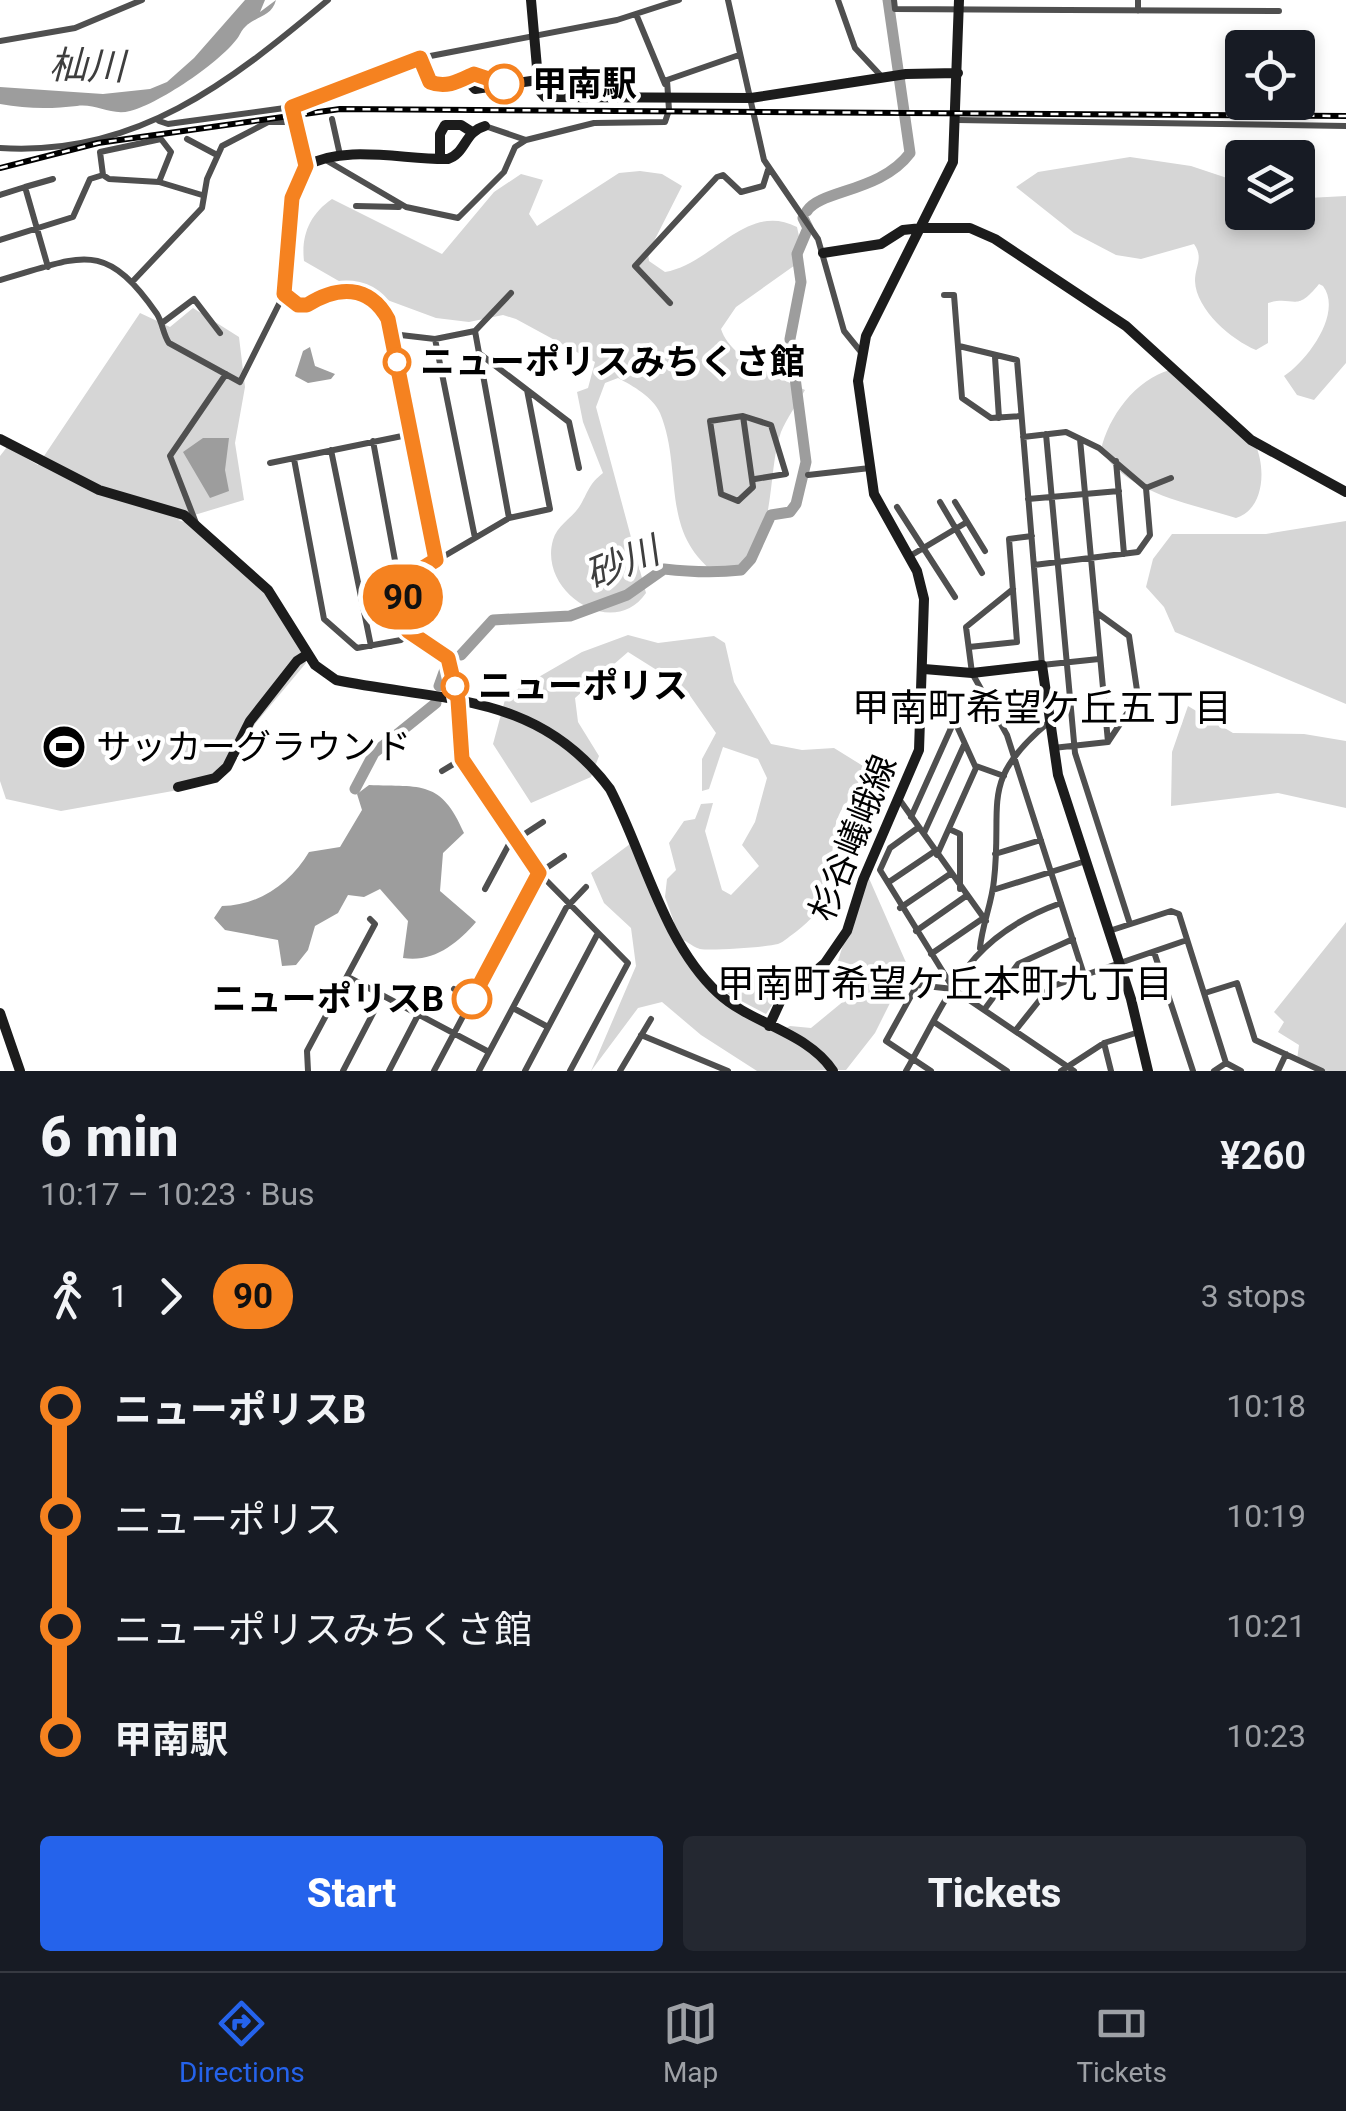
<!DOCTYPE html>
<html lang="en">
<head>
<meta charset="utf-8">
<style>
  body { margin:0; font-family:Roboto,"Noto Sans JP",sans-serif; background:#242831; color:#f1f3f6; height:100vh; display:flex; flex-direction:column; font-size:38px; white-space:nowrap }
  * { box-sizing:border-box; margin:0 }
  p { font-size:32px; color:#9ea1a6 }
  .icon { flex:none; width:55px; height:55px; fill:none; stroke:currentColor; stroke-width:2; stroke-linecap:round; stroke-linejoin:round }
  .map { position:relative; height:1071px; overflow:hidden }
  .drawer { display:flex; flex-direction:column; background:#171b24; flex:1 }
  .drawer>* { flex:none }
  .badge { padding:0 20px; border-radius:32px; font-size:35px; line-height:65px }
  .controls { position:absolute; left:1225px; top:30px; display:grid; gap:20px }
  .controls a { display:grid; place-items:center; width:90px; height:90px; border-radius:10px; background:#171b24; box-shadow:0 5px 15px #0003; font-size:50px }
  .map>.badge { position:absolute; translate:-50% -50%; box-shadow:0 0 0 5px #fff }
  .legs { display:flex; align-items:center; gap:15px; height:110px; padding:0 40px; font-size:32px }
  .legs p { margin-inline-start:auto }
  .headline { display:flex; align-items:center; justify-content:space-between; height:170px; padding:0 40px }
  h1 { font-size:55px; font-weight:800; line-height:75px }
  .cta { display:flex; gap:20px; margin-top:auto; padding:20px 40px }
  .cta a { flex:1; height:115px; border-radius:10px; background:#2563eb; color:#fff; font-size:40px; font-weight:800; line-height:115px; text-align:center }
  .cta a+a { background:#242831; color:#f1f3f6 }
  ul { padding:0 40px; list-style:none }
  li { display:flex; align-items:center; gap:35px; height:110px; font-size:38px }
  li i { display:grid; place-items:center; width:15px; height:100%; margin:0 12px; background:currentColor }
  li i::after { content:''; width:25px; height:25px; margin:-12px; border:8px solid; border-radius:50%; background:#171b24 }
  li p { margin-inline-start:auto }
  li:first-child i { background:linear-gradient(#0000 50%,currentColor 0) }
  li:last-child i { background:linear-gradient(currentColor 50%,#0000 0) }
  .tab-bar { display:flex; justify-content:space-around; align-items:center; height:140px; border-top:2px solid #363941; background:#171b24; font-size:28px; color:#9ea1a6 }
  .tab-bar a { display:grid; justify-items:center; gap:5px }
  .tab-bar .on { color:#2563eb }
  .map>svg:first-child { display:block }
  .green { fill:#d6d6d6 }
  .water { fill:#9d9d9d }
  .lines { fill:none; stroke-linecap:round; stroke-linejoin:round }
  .river { stroke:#9d9d9d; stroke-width:11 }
  .street { stroke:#4f4f4f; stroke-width:6 }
  .secondary { stroke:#1c1c1c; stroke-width:10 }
  .rail-casing { stroke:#000; stroke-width:6 }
  .rail { stroke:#fff; stroke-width:2.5; stroke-dasharray:8; stroke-linecap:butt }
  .line-1-casing { stroke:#fff; stroke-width:22 }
  .line-1 { stroke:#f58220; stroke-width:15 }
  .stop-1-dot { fill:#fff; stroke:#f58220; stroke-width:5 }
  .labels { text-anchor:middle; stroke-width:9; stroke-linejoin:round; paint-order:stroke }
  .stop-label { font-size:35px; font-weight:bold; fill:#000; stroke:#fff; text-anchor:start }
  .poi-label { font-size:35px; fill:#000; stroke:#fff; text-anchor:start }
  .street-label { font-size:35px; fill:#000; stroke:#fff }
  .water-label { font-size:38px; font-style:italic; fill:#3e3e3e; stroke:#fff }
  .neighbourhood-label { font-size:38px; fill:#000; stroke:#fff }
</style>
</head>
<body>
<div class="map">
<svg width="1346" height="1071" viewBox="0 0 1346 1071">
  <rect width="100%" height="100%" fill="#fff"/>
  <!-- green -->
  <path class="green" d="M 1130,157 L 1191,166 L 1242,183 L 1242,212 L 1298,212 L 1298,184 L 1303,184 L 1308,198 L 1346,196 L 1346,363 L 1314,400 L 1297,395 L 1284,376 C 1307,361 1343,313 1323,286 L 1319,284 C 1295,314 1295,295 1268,303 L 1268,343 L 1256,350 C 1232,340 1196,310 1195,281 C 1195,266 1204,258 1194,244 L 1141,259 L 1116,255 L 1074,233 L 1016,187 L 1038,172 Z
    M 640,171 L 662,174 L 682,186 L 648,253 L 649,261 L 665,272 C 713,264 746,201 797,227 L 803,255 L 798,263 L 736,307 L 721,329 C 731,360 779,377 805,390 C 797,404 787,418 781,432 C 765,475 780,565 719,576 C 658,534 684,471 660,413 C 653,397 633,386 618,378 L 605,383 L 596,407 L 646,593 C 613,641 538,592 553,540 C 557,525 574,517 581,504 C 589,490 589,484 603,473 L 583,422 L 577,392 L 588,388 L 595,362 L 516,319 L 503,315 L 469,322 L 436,318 L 344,284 L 304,261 C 301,235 310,214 332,199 L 442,254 L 494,192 L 521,174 L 543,180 L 529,214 L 537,226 L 619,173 Z
    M 193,308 L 239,337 L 245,387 L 235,443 L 244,500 L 178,520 L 191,524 C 234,563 290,604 306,663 L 255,724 L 233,764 L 184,789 L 61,811 L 6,799 L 0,781 L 0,456 L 7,447 L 38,465 L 140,313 L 170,327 Z
    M 1170,370 L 1255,444 C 1266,467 1265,509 1236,518 C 1189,503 1128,494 1101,450 C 1108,417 1136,379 1170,370 Z
    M 1346,521 L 1346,704 L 1175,632 L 1164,607 L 1146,587 L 1153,559 L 1172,534 L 1266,534 Z
    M 628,635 L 658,643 L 714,636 L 725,643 L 734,682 L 771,744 L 802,750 L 834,748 L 876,774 L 874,782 L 882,791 L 879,799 L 848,801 C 816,836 854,889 797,931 C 791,935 784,942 778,944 C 766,947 712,951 700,949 C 689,946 686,937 673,939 C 703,989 726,1005 776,1033 L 790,1026 L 811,1028 L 845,1000 C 843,992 838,985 836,977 C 832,965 863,897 868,876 L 908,967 L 875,1033 L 846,1070 L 757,1071 L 701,1035 L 662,1002 L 638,1008 L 591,1071 L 636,966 L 631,928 L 604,903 L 591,873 L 630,844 L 667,926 L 674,922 L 665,897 L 667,879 L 676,870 L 669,843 L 684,821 L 695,819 L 701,804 L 713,803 L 705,831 L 722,890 L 731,895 L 759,866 L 742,845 L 755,822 L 767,778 L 758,759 L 723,747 L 709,789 L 702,791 L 702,759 L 716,733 L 686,690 L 677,694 L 671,679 L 628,652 L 575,698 L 578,722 L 599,756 L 591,777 L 531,803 L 493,744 L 506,696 L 582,652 Z
    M 1188,706 L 1233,733 L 1304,734 L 1346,741 L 1346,808 L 1278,793 L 1171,806 L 1172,752 Z
    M 1346,922 L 1346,1071 L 1322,1071 L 1297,1060 L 1299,1045 L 1278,1032 L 1284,1022 L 1274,1012 Z
    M 754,972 L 776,999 L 766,1014 L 728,994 L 723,981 Z"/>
  <!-- water -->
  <path class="water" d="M 245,0 L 265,0 L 260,12 L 276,0 C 271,20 250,15 240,34 C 229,56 160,104 130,111 C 111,116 95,103 77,106 C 51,109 27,109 0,104 L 0,87 L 103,94 L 150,89 L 167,82 L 194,58 Z
    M 310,347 L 315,366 L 335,374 L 331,379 L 308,383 L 295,376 L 303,351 Z
    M 203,438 L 229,438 L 225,470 L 229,491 L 210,498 L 183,452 Z
    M 369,785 C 422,787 441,780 464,833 L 443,853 L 440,891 L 476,922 C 457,944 433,963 403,958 L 408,921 L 380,889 L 364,897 L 348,895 L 338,913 L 315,926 L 308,950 L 296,965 L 282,966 L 278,940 L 225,930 L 214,918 L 222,906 C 258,906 291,883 309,852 L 340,847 L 362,810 L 357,794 Z"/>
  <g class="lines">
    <!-- river -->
    <path class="river" d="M 807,211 C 820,190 881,192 910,153 L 888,0
      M 461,655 L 493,620 L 570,616 L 627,595 L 664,569 C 690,572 716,573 741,570 L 751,559 L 771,515 L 790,512 L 796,504 L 806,462 L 790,339 L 801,282 L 797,254 L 808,228 L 803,218
      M 439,686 L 444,672
      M 355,789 L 374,753 L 436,703"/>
    <!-- street -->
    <path class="street" d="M 728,0 L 764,160 L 818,239 L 844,331 L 861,352
      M 838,0 L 855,48 L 883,78
      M 894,0 L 895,9 L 1279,11
      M 1138,11 L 1138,0
      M 636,14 L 665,84
      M 0,41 L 75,28 L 142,0
      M 420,58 L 430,82 L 438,85 L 467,80
      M 332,119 L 340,155
      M 957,120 L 1346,126
      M 159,121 L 168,124 L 292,107 L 420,58 L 617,20 L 679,0
      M 485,126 L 526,140
      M 187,139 L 217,155
      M 0,148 C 136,157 230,82 328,0
      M 324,159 L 406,207 L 458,218 L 504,172 L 515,147 L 526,140 L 594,123 L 665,122 L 669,110 L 667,80 L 739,55
      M 159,182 L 171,152 L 161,139 L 100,152 L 103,175 L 109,179 L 159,182 L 202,195
      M 25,187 L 53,179
      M 0,195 L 25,187 L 48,267
      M 356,206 L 399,207
      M 0,240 L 73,217 L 90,179 L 103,175
      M 0,280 C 80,258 103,236 157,314 C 163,324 163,334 169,343 L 240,382 L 284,294 L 292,198 L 306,166 L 292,107
      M 133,281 L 202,208 L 207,179 L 222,146 L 268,122 L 293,122
      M 284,294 C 290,300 295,306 304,305 C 312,304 319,296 326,294 C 359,280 384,304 392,334 L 436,560
      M 944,295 L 954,295 L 962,398 L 991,418 L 1021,416
      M 670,303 L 635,266 L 717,177 L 723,175 L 741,192 L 763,186 L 768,170
      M 162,323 L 194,299 L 220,333
      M 475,331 L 509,518
      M 392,334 L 435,339
      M 959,346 L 1017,360 L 1042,665 L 1099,659
      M 480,354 L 569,422 L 579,468
      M 995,357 L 999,418
      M 743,416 L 753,487 L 738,501 L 721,494 L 710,421 L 743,416 L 771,425 L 786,474 L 755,479
      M 1046,434 L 1075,753 L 1130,924
      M 1023,437 L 1066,432 L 1099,448 L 1146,488 L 1150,535 L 1138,552 L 1034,565
      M 1080,439 L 1108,742
      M 373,441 L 408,631
      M 331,450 L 371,646
      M 294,459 L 324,619 L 357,648 L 401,640 L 408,631
      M 1116,461 L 1124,554
      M 270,463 L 412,434
      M 808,475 L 870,468
      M 1146,488 L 1171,478
      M 1028,499 L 1119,491
      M 940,502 L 982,573
      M 955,502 L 985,551
      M 897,507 L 955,597
      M 196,523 L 170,456 L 226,374
      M 475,538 L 435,339 L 475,331 L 511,293
      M 910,556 L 967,522
      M 400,582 L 509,518 L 550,509 L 527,390
      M 1013,589 L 966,627 L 972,673 L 1007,735 L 1084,975
      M 408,631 L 448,658 L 458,700 L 462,759 L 539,873 L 628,963 L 570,1071
      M 969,647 L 1017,642 L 1009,539 L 1032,536
      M 1053,748 L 1108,742 L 1138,697 L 1129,636 L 1096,612
      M 976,766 L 1004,776
      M 442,771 L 462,759
      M 899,799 L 986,921
      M 911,817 L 952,726 L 956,724 L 976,768 L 937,855
      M 919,827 L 890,848 L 880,870 L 953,988
      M 949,829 L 960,834 L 960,889
      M 924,833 L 964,745
      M 517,839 L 543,822
      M 995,854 L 1041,840
      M 889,882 L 935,851
      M 485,889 L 514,835
      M 993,890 L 1086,861
      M 900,908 L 950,874
      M 916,931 L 966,896
      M 1109,931 L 1171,911 L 1179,914 L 1226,1063 L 1241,1071
      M 980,948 C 982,925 992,903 994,880 C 1003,802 978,781 1049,722
      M 1154,952 L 1193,1071
      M 931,954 L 982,919
      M 348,977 L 489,1052
      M 454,989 L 472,999
      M 1205,993 L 1237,983 L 1255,1040 L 1322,1071
      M 513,1008 L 548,1027
      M 984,1010 L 1018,964 L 1073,939
      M 934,1022 L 1007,1071
      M 1015,1031 L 1050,987 L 1187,940
      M 641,1035 L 728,1071
      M 1104,1043 L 1111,1071
      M 308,1071 L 307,1051 L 375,924 L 370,919
      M 343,1071 L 382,996
      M 389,1071 L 418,1015
      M 434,1071 L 539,873 L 564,856
      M 479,1071 L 566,908 L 586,887
      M 525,1071 L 598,933
      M 620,1071 L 651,1019
      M 906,1071 C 952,990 968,936 1061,903
      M 931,1071 L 886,1041 L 917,985 L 953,989 L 1074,1071
      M 1061,1071 L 1104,1043 L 1139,1032
      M 1214,1071 L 1226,1063
      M 1278,1071 L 1286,1054"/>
    <!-- secondary -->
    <path class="secondary" d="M 531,0 L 539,90 L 545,97 L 751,98 L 906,74 L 958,73
      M 505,84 L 474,74 L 467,80 L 475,89 L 538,80
      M 440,159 L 440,134 L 445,125 L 461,125 L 472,132
      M 306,166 C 345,144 404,160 448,159 C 466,153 464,132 485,126
      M 823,253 L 881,244 L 903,230 L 922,228 L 970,228 L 995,239 L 1126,326 L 1251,440 L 1346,492
      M 0,439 L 99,490 L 184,515 L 268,590 L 315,665 L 336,680 C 443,702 538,692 610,789 C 644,854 663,942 718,993 C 751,1024 808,1032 833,1071
      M 924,669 L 972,673 L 1042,665 L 1058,775 L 1131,999 L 1148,1071
      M 178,787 L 215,778 L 227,767 L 250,721 L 297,661 L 308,654
      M 0,1013 L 20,1071
      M 769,1026 L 781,1000 L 825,963 L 847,931 L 863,880 L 919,750 L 924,599 L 917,571 L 874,494 L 858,381 L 866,336 L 953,162 L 959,0"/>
    <defs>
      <path id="rail" d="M 0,168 L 98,143 L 340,109 L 1346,116"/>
    </defs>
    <!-- rail casing -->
    <use href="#rail" class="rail-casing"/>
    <!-- rail -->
    <use href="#rail" class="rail"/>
  </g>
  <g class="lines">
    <defs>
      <path id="line-1" d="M 472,999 L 539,873 L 462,759 L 458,700 L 448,658 L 408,631 L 400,582 L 436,560 L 388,319 C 369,284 337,286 307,305 L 298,305 L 284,294 L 292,198 L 306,166 L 292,107 L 420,58 L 430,82 C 447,89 461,80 474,74 L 504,84"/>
    </defs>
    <!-- line-1 casing -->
    <use href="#line-1" class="line-1-casing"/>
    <!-- line-1 -->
    <use href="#line-1" class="line-1"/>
  </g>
  <!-- icons -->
  <defs>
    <symbol id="stadium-disc" viewBox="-11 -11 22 22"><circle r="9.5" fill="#000" stroke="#fff"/><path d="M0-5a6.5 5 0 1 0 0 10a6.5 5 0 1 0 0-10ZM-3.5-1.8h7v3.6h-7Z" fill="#fff"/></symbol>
  </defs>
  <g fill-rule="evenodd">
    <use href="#stadium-disc" x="39" y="722" width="50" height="50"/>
  </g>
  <!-- markers -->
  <g class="stop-1-dot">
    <circle cx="504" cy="84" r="18"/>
    <circle cx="397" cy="362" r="12"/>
    <circle cx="455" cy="686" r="12"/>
    <circle cx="472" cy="999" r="18"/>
  </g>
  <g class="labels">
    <!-- stop labels -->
    <g class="stop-label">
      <text x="532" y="96">甲南駅</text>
      <text x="420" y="374">ニューポリスみちくさ館</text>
      <text x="478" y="698">ニューポリス</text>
      <text x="444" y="1011" text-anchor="end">ニューポリスB</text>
    </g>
    <!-- poi labels -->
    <g class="poi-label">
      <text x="96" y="759">サッカーグラウンド</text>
    </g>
    <!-- street labels -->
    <g class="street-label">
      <text transform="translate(853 838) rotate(-68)" y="12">杉谷嶬峨線</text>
    </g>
    <!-- water labels -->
    <g class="water-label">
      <text transform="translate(87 66) rotate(1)" y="13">杣川</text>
      <text transform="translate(622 563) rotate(-22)" y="13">砂川</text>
    </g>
    <!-- neighbourhood labels -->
    <g class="neighbourhood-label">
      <text x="1042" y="721">甲南町希望ケ丘五丁目</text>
      <text x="945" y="997">甲南町希望ケ丘本町九丁目</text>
    </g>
  </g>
</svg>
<div class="controls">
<a><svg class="icon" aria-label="locate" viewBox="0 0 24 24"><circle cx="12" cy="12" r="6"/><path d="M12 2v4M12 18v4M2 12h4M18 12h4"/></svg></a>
<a><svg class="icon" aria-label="layers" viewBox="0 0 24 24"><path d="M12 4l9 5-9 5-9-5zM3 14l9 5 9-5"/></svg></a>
</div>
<b class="badge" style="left:403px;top:597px;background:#f58220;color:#111">90</b>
</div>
<section class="drawer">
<div class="headline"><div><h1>6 min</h1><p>10:17 – 10:23 · Bus</p></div><b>¥260</b></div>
<div class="legs"><svg class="icon" aria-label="walk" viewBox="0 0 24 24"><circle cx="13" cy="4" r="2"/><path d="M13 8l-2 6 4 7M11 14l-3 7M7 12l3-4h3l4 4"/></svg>1<svg class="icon" aria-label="forward" viewBox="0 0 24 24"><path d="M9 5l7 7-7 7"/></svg><b class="badge" style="background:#f58220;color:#111">90</b><p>3 stops</p></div>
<ul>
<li><i style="color:#f58220"></i><b>ニューポリスB</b><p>10:18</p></li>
<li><i style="color:#f58220"></i><span>ニューポリス</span><p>10:19</p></li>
<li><i style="color:#f58220"></i><span>ニューポリスみちくさ館</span><p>10:21</p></li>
<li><i style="color:#f58220"></i><b>甲南駅</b><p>10:23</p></li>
</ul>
<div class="cta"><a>Start</a><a>Tickets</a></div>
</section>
<nav class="tab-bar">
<a class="on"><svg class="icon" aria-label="directions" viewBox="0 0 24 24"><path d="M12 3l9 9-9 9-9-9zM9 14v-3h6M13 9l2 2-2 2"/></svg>Directions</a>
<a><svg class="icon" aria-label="map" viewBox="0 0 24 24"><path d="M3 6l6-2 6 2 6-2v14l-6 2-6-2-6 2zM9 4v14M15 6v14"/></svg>Map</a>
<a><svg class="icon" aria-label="tickets" viewBox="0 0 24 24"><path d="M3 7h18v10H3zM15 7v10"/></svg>Tickets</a>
</nav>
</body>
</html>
